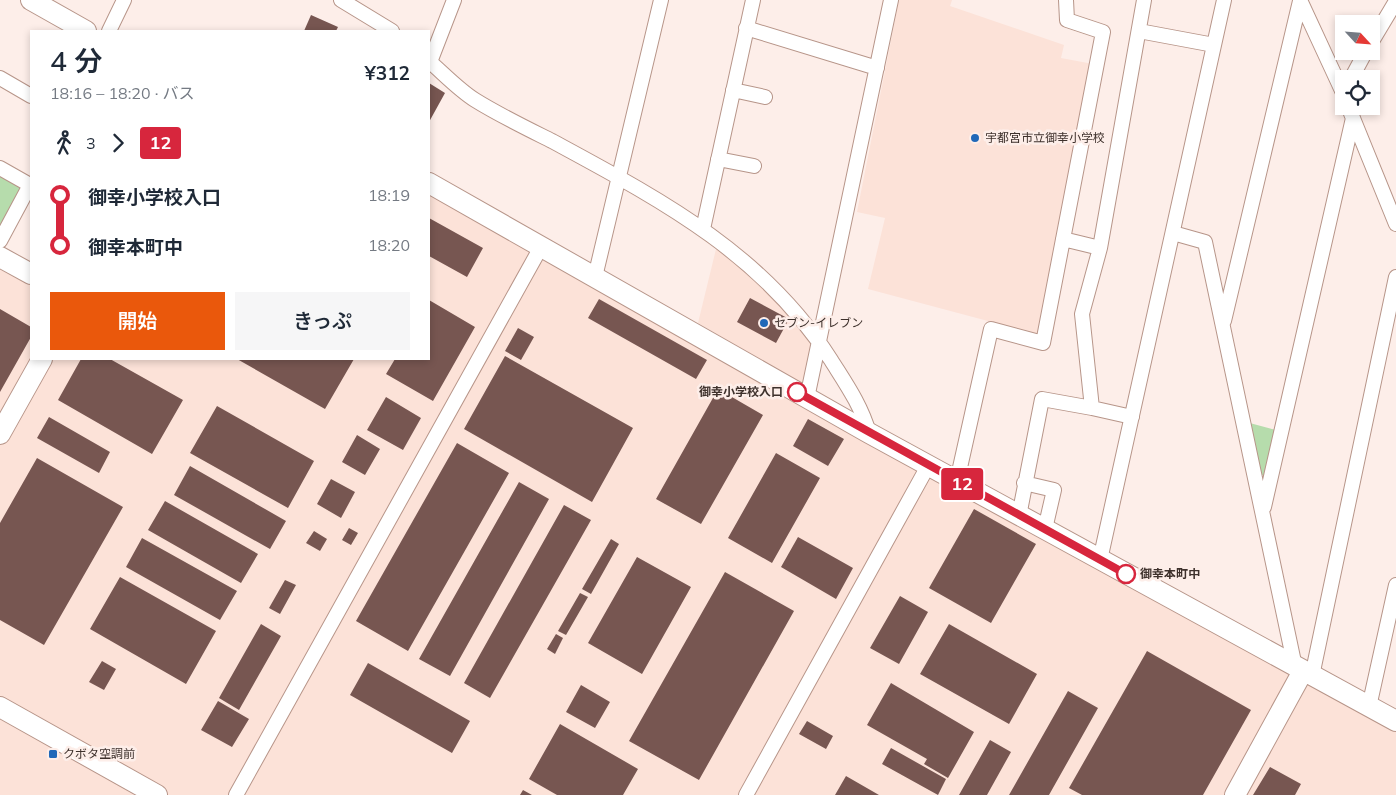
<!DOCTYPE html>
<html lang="ja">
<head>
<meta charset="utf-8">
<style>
  body { margin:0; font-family:Mulish,"Noto Sans JP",sans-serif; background:#f6f6f7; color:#1f2937; height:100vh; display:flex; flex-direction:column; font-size:19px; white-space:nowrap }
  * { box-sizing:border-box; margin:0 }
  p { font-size:16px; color:#747a83 }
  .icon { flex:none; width:28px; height:28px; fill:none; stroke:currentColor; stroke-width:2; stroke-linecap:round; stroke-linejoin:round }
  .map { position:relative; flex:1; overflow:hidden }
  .drawer { position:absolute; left:30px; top:30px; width:400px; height:330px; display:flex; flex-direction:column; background:#fff; border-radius:0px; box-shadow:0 2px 8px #0003 }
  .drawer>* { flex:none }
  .badge { padding:0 10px; border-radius:4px; font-size:18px; line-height:32px }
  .needle { width:32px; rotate:116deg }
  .tools { position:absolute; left:1335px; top:15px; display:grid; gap:10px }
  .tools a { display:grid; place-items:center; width:45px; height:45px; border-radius:0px; background:#fff; box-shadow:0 2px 8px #0003; font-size:25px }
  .map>.badge { position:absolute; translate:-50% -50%; box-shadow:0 0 0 2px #fff }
  .legs { display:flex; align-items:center; gap:8px; height:55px; padding:0 20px; font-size:16px }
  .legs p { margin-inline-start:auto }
  .overview { display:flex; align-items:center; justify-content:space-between; height:85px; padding:0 20px }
  h1 { font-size:28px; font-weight:600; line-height:38px }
  .button { display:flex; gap:10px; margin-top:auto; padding:10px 20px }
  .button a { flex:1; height:58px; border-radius:0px; background:#ea580c; color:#fff; font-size:20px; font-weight:600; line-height:58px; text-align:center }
  .button a+a { background:#f6f6f7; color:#1f2937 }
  ul { padding:0 20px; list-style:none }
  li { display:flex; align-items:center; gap:18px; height:50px; font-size:19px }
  li i { display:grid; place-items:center; width:8px; height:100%; margin:0 6px; background:currentColor }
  li i::after { content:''; width:12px; height:12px; margin:-6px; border:4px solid; border-radius:50%; background:#fff }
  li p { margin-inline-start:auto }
  li:first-child i { background:linear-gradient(#0000 50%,currentColor 0) }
  li:last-child i { background:linear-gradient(currentColor 50%,#0000 0) }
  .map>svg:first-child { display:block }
  .built { fill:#fce2d8 }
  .green { fill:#b6dcac }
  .building { fill:#775651 }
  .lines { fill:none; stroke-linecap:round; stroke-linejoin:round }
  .street-casing { stroke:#b79589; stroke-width:16 }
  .secondary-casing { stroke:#b79589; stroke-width:22 }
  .street { stroke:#fff; stroke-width:14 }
  .secondary { stroke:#fff; stroke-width:20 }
  .line-1-casing { stroke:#fff; stroke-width:11 }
  .line-1 { stroke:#d7263d; stroke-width:8 }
  .poi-dot { fill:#2068b8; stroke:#fdeee9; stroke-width:2 }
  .stop-1-dot { fill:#fff; stroke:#d7263d; stroke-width:2.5 }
  .labels { text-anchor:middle; stroke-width:5; stroke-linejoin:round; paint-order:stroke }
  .poi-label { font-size:12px; fill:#3e312c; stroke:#fdeee9; text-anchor:start }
  .stop-label { font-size:12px; font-weight:bold; fill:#3e312c; stroke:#fdeee9; text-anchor:end }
</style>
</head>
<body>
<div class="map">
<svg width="1396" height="795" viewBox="0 0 1396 795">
  <rect width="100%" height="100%" fill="#fdeee9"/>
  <!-- built -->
  <path class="built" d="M 899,0 L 952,0 L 950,6 L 1064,45 L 1061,58 L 1093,64 L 1041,335 L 868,289 L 885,218 L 857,212 Z
    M 429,191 L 1396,730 L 1396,795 L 0,795 L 0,266 L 31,284 L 31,359 L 429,359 Z
    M 717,245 L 791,313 L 814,343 L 807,387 L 698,323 Z"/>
  <!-- green -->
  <path class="green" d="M 0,170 L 27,186 L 0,233 Z
    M 1246,422 L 1276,430 L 1266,476 L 1257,474 Z"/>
  <!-- building -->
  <path class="building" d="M 311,15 L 338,27 L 336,31 L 304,31 Z
    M 429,83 L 445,93 L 429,122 Z
    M 429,218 L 483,248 L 467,277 L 429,256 Z
    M 750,298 L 789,319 L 776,343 L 737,322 Z
    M 599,299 L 707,360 L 696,379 L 588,318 Z
    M 429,300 L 475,327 L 433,401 L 386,374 L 395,359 L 429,359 Z
    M 0,309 L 31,327 L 31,337 L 0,392 Z
    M 518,328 L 534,337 L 521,360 L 505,351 Z
    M 505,356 L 633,428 L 592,502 L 464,429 Z
    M 81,359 L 110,359 L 183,400 L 152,454 L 58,400 Z
    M 237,359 L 354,359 L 325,409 Z
    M 718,389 L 763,415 L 701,524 L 656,499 Z
    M 386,397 L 421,418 L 403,450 L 367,430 Z
    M 217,406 L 314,461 L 288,508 L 190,453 Z
    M 49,417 L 110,452 L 99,473 L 37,438 Z
    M 808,419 L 844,439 L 828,466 L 793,446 Z
    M 357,435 L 380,449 L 365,475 L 342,462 Z
    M 457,443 L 509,473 L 408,651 L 356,621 Z
    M 776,453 L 820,478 L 772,563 L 728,538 Z
    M 37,458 L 123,507 L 44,645 L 0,620 L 0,523 Z
    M 190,466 L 286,521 L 270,549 L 174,495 Z
    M 331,479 L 355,492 L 341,518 L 317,504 Z
    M 519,482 L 549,499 L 450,676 L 419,659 Z
    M 165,501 L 258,554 L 241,583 L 148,530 Z
    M 564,505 L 591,520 L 490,698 L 464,683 Z
    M 974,509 L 1036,544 L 991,623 L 929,588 Z
    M 349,528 L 358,533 L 351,545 L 342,540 Z
    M 314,531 L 327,539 L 320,551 L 306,543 Z
    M 798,537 L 853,568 L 836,599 L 781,567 Z
    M 142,538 L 237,591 L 220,620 L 126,567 Z
    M 611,539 L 619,544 L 591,594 L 582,589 Z
    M 637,557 L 691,587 L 642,674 L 588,643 Z
    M 725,572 L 794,611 L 699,780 L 629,741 Z
    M 120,577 L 216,631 L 186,684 L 90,629 Z
    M 285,580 L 296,585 L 280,614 L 269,608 Z
    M 580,593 L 588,597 L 566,635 L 558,631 Z
    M 900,596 L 928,612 L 899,664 L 870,648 Z
    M 261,624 L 281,636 L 239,710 L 219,698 Z
    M 949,624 L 1037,674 L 1009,724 L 920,674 Z
    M 556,634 L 563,638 L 555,654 L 547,649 Z
    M 1147,651 L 1251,710 L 1203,795 L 1082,795 L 1069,788 Z
    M 102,661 L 116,669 L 104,690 L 89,682 Z
    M 368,663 L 470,721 L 452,753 L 350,695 Z
    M 891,683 L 974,732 L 948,778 L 924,764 L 927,759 L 867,725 Z
    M 581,685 L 610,702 L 595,728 L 566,712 Z
    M 1068,691 L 1098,708 L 1049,795 L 1009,795 Z
    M 218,701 L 249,719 L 232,747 L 201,730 Z
    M 807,721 L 833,736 L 826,749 L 799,734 Z
    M 560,724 L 638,769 L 623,795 L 557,795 L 529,779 Z
    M 990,740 L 1011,752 L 987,795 L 959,795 Z
    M 891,748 L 946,779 L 938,795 L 882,764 Z
    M 1270,767 L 1301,784 L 1295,795 L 1253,795 Z
    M 846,776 L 879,795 L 835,795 Z
    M 523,790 L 532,795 L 520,795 Z"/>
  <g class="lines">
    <defs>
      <path id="street" d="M 341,0 L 392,31
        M 1300,0 L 1344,95
        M 746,28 L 877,68
        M 109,31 L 124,0
        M 1139,31 L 1214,45
        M 1371,43 L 1396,1
        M 429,61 C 444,74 459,90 475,100 C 499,115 526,128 552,141 C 659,199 763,253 831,360 C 846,384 861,405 869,433
        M 430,62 L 454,0
        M 0,78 L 31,96
        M 1351,79 L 1366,51
        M 733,90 L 765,97
        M 1348,106 L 1396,224
        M 718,159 L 754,166
        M 0,168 L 30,185 L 0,241
        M 703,229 L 753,0
        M 1173,233 L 1205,242 L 1295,667
        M 1100,248 L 1144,0
        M 595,277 L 661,0
        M 1224,321 L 1300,1
        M 807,398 L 891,0
        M 1092,408 L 1132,417
        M 957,481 L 991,329 L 1043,343 L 1103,32 L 1067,20 L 1066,0
        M 1024,483 L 1054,490 L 1045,529
        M 1264,507 L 1353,118
        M 1019,516 L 1042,399 L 1092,408 L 1082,314 L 1100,248 L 1063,239
        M 1100,560 L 1224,0
        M 1312,676 L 1396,277
        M 1369,707 L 1396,585
        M 236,795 L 541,247
        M 746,795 L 928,466"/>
      <path id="secondary" d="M 31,0 L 86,31
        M 429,183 L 869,433 L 1396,721
        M 0,257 L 31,274
        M 0,434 L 42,359
        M 0,707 L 157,795
        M 1235,795 L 1303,671"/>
    </defs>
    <!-- street casing -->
    <use href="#street" class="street-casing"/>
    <!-- secondary casing -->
    <use href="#secondary" class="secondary-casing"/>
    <!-- street -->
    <use href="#street" class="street"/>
    <!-- secondary -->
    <use href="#secondary" class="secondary"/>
  </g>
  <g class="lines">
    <defs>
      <path id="line-1" d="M 797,392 L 1126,574"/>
    </defs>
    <!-- line-1 casing -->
    <use href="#line-1" class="line-1-casing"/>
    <!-- line-1 -->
    <use href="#line-1" class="line-1"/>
  </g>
  <!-- markers -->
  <g class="poi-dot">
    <circle cx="975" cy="138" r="5"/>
    <circle cx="764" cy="323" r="5"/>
    <rect x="48" y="749" width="10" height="10" rx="2.5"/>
  </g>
  <g class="stop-1-dot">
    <circle cx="797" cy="392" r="9"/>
    <circle cx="1126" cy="574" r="9"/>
  </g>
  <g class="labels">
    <!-- poi labels -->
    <g class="poi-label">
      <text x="985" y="142">宇都宮市立御幸小学校</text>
      <text x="774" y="327">セブン-イレブン</text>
      <text x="63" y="758">クボタ空調前</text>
    </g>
    <!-- stop labels -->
    <g class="stop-label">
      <text x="783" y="396">御幸小学校入口</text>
      <text x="1140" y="578" text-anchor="start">御幸本町中</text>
    </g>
  </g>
</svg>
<div class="tools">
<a><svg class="needle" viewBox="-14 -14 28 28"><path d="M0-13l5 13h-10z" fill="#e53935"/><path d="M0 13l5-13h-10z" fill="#747a83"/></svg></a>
<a><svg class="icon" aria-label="locate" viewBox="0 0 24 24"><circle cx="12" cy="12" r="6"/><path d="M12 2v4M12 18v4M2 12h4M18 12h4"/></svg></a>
</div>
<b class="badge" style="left:962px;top:484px;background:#d7263d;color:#fff">12</b>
<section class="drawer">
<div class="overview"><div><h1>4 分</h1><p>18:16 – 18:20 · バス</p></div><b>¥312</b></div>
<div class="legs"><svg class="icon" aria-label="walk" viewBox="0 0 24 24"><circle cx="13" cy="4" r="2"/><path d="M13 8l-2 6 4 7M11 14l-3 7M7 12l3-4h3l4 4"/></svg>3<svg class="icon" aria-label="forward" viewBox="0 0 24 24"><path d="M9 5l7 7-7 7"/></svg><b class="badge" style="background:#d7263d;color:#fff">12</b></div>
<ul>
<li><i style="color:#d7263d"></i><b>御幸小学校入口</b><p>18:19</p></li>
<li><i style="color:#d7263d"></i><b>御幸本町中</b><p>18:20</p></li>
</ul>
<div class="button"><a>開始</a><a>きっぷ</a></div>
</section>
</div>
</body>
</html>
